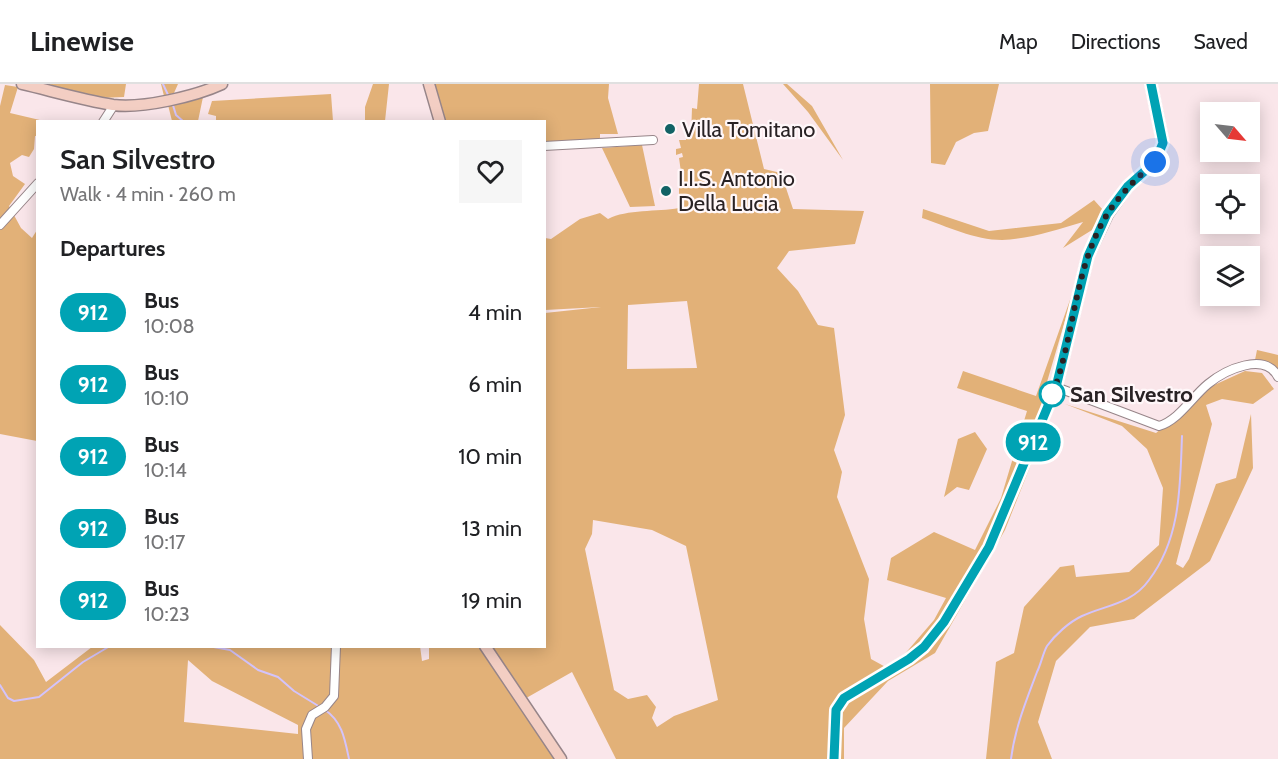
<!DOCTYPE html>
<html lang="en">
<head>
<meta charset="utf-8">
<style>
  body { margin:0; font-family:Cabin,sans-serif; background:#f6f6f6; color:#202124; height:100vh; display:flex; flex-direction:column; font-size:22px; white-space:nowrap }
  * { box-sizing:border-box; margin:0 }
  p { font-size:20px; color:#757577 }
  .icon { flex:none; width:33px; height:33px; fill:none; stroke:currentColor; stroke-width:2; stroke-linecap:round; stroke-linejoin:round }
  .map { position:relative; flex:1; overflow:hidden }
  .drawer { position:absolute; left:36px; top:36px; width:510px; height:528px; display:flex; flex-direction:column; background:#fff; border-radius:0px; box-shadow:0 3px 15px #0003 }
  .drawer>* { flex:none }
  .badge { padding:0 12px; border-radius:20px; font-size:21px; line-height:39px }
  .needle { width:39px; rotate:118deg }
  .buttons { position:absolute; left:1200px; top:18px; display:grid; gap:12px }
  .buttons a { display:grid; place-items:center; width:60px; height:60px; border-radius:0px; background:#fff; box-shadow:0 3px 15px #0003; font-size:30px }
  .you { position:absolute; width:30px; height:30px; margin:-15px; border:4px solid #fff; border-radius:50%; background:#1a73e8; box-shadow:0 0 0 9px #1a73e833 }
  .map>.badge { position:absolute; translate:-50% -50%; box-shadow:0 0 0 3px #fff }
  h2 { padding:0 24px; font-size:22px; line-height:54px }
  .round { display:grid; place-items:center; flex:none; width:63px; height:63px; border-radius:0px; background:#f6f6f6 }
  .summary { display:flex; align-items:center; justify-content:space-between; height:102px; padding:0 24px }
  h1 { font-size:28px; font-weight:600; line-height:45px }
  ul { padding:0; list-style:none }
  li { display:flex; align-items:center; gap:18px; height:72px; padding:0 24px }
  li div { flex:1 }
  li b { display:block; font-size:22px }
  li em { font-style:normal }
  li .badge { min-width:66px; font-weight:700; text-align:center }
  header { display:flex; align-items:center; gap:36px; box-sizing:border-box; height:84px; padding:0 30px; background:#fff; border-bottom:2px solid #e0e0e0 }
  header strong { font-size:28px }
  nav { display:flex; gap:33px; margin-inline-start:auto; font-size:21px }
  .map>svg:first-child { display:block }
  .green { fill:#e2b178; fill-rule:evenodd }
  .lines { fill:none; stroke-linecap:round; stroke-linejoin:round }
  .stream { stroke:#d3c3fb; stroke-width:2 }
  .street-casing { stroke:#978589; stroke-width:10 }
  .secondary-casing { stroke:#978589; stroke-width:13 }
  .street { stroke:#fff; stroke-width:8 }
  .secondary { stroke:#f3cec3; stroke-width:10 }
  .line-casing { stroke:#fff; stroke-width:14 }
  .line { stroke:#00a3b4; stroke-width:9 }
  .walk { stroke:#292224; stroke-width:6; stroke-dasharray:0 10.8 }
  .poi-dot { fill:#126265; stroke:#fff7f9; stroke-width:2 }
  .stop-dot { fill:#fff; stroke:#00a3b4; stroke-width:3 }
  .labels { text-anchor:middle; stroke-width:4.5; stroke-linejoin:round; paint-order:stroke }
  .poi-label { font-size:22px; fill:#292224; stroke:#fff7f9; text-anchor:start }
  .stop-label { font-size:22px; font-weight:bold; fill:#292224; stroke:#fff7f9; text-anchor:start }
</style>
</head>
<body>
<header>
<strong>Linewise</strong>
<nav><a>Map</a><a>Directions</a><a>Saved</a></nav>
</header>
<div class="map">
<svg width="1278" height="675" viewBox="0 0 1278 675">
  <rect width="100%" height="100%" fill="#fae6ea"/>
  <!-- green -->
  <path class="green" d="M 41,0 L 126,0 L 124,13 L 100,14 Z
    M 161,0 L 178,0 L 174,9 L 164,12 Z
    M 373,0 L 389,0 L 385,37 L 365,37 L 365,23 Z
    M 431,0 L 609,0 L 608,14 L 618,50 L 600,50 L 600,56 L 545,60 L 544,38 L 442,37 Z
    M 699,0 L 743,0 L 764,85 L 781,89 L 793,125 L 864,127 L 855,160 L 789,167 L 777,184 L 798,207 L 818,241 L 834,244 L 845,331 L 834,366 L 842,388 L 837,413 L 869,495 L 864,535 L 871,575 L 891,586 L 934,536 L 946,514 L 887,496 L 891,474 L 934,448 L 975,466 L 1001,414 L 1027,327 L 957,304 L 963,287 L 1036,312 L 1076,199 L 1042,315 L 1047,340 L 1005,446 L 935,569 L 888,597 L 844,644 L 844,675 L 616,675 L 572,588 L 521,617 L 561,675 L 0,675 L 0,541 L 34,576 L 46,598 L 92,563 L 420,562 L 422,577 L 429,575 L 429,563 L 544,562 L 545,229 L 601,223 L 545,226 L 545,154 L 551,155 L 580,135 L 600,129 L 608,135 C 627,125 657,128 679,124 L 679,103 L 683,102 L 679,74 L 683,73 L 682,69 L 676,71 L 676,65 L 681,64 L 679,56 L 686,56 L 687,53 L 691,52 L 692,24 L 697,25 ZM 687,217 L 697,284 L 627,285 L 628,221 ZM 593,436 L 652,446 L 686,462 L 718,616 L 674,632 L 657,643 L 652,634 L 656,623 L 647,611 L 628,615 L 614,606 L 585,465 L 592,450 ZM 188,576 L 212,597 L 298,641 L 298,650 L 184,638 Z
    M 783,0 L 787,0 L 812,22 L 843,76 L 808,28 Z
    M 930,0 L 999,0 L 988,47 L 974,49 L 956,58 L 945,81 L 931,79 Z
    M 5,1 L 18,3 L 10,29 L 44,37 L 38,38 L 37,52 L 35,52 L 34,65 L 29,73 L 22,71 L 10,79 L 13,92 L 25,100 L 9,122 L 21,144 L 32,154 L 37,146 L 37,357 L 0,350 L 0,22 Z
    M 331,10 L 333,37 L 216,37 L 216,32 L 208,30 L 212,17 Z
    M 203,13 L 198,37 L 172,37 L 168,21 L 171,19 L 173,23 L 173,19 Z
    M 642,61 L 655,122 L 630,123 L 602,64 Z
    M 1094,116 L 1103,126 L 1092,146 L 1063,164 L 1083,138 C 1056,146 1030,155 1002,156 C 975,156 946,142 922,134 L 923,125 L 989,147 L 1061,139 Z
    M 1257,266 L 1278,271 L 1278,290 L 1276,283 L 1255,276 Z
    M 1245,287 L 1262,289 L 1274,305 L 1253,320 L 1222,315 L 1206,321 L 1212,340 L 1176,480 L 1183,484 L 1189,475 L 1216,400 L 1236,394 L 1251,330 L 1253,384 L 1210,477 L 1134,535 L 1090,543 L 1056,577 L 1038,638 L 1052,675 L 986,675 L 996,578 L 1014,569 L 1024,523 L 1060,483 L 1074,481 L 1076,493 L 1129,488 L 1159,461 L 1163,404 L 1147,365 L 1122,342 L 1065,320 L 1156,349 L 1212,302 Z
    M 975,348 L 987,365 L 969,406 L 957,403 L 944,413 L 958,355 Z"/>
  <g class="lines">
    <!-- stream -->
    <path class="stream" d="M 163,0 L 169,13
      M 172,18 L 176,31 L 184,38
      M 208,562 L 230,566 L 258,586 L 278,593 L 294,607 L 320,623
      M 0,601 L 8,614 L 14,617 L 39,613 L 83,578 L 110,562
      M 325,626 C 342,637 345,656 349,675
      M 1011,675 C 1015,644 1026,617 1037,588 C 1041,580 1043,569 1047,562 C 1055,551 1069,538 1082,532 C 1106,521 1132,520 1149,496 C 1181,454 1180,402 1182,352"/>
    <defs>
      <path id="street" d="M 103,38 L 114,21
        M 544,62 L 653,56
        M 0,141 L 38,99
        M 1056,303 L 1159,342 C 1179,336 1192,313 1208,300 C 1225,286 1265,267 1278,293
        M 308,675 L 306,645 L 312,631 L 325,623 L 334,612 L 336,562"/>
      <path id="secondary" d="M 22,0 C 52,7 83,16 113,21 C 142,25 196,12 222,0
        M 429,0 L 440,38
        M 485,562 L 561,675
        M 834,675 L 836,626 L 844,614 L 909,575 L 924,563 L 944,538 L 989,463 L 1056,303 L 1088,172 L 1108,130 L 1128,102 L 1155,78 L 1163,59 L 1151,0"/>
    </defs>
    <!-- street casing -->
    <use href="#street" class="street-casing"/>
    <!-- secondary casing -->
    <use href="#secondary" class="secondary-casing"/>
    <!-- street -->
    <use href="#street" class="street"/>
    <!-- secondary -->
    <use href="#secondary" class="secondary"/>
  </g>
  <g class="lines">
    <defs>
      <path id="line" d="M 834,675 L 836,626 L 844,614 L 909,575 L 924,563 L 944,538 L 989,463 L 1056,303 L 1088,172 L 1107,130 L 1128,102 L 1155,78 L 1163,59 L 1151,0"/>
    </defs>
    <!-- line casing -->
    <use href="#line" class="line-casing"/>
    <!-- line -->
    <use href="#line" class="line"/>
    <!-- walk -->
    <path class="walk" d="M 1052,310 L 1051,314 C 1075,255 1073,184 1108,129 C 1121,109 1138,93 1155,78"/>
  </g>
  <!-- markers -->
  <g class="poi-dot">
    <circle cx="670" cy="45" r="6"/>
    <circle cx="666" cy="107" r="6"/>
  </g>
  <circle class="stop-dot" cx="1052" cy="310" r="12"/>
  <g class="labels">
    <!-- poi labels -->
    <g class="poi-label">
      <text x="682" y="53">Villa Tomitano</text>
      <text x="678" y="102">I.I.S. Antonio<tspan x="678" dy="25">Della Lucia</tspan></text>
    </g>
    <!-- stop labels -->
    <g class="stop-label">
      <text x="1070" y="318">San Silvestro</text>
    </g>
  </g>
</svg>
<div class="buttons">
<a><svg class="needle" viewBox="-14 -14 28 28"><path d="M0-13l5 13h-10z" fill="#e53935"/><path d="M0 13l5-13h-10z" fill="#757577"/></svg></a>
<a><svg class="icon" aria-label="locate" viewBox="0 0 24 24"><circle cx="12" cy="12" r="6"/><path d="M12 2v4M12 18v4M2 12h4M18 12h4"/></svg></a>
<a><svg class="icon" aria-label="layers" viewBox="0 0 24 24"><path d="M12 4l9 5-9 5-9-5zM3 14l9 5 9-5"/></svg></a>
</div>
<div class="you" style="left:1155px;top:78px"></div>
<b class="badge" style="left:1033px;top:358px;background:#00a3b4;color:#fff">912</b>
<section class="drawer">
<div class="summary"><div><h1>San Silvestro</h1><p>Walk · 4 min · 260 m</p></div><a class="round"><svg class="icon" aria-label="heart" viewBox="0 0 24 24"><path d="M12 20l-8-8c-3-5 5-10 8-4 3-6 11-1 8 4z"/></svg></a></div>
<h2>Departures</h2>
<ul>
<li><span class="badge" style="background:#00a3b4;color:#fff">912</span><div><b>Bus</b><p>10:08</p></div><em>4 min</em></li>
<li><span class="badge" style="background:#00a3b4;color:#fff">912</span><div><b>Bus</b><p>10:10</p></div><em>6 min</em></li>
<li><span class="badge" style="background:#00a3b4;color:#fff">912</span><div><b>Bus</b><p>10:14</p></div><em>10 min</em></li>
<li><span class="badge" style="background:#00a3b4;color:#fff">912</span><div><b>Bus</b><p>10:17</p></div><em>13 min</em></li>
<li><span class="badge" style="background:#00a3b4;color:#fff">912</span><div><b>Bus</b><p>10:23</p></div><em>19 min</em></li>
</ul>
</section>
</div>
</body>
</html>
